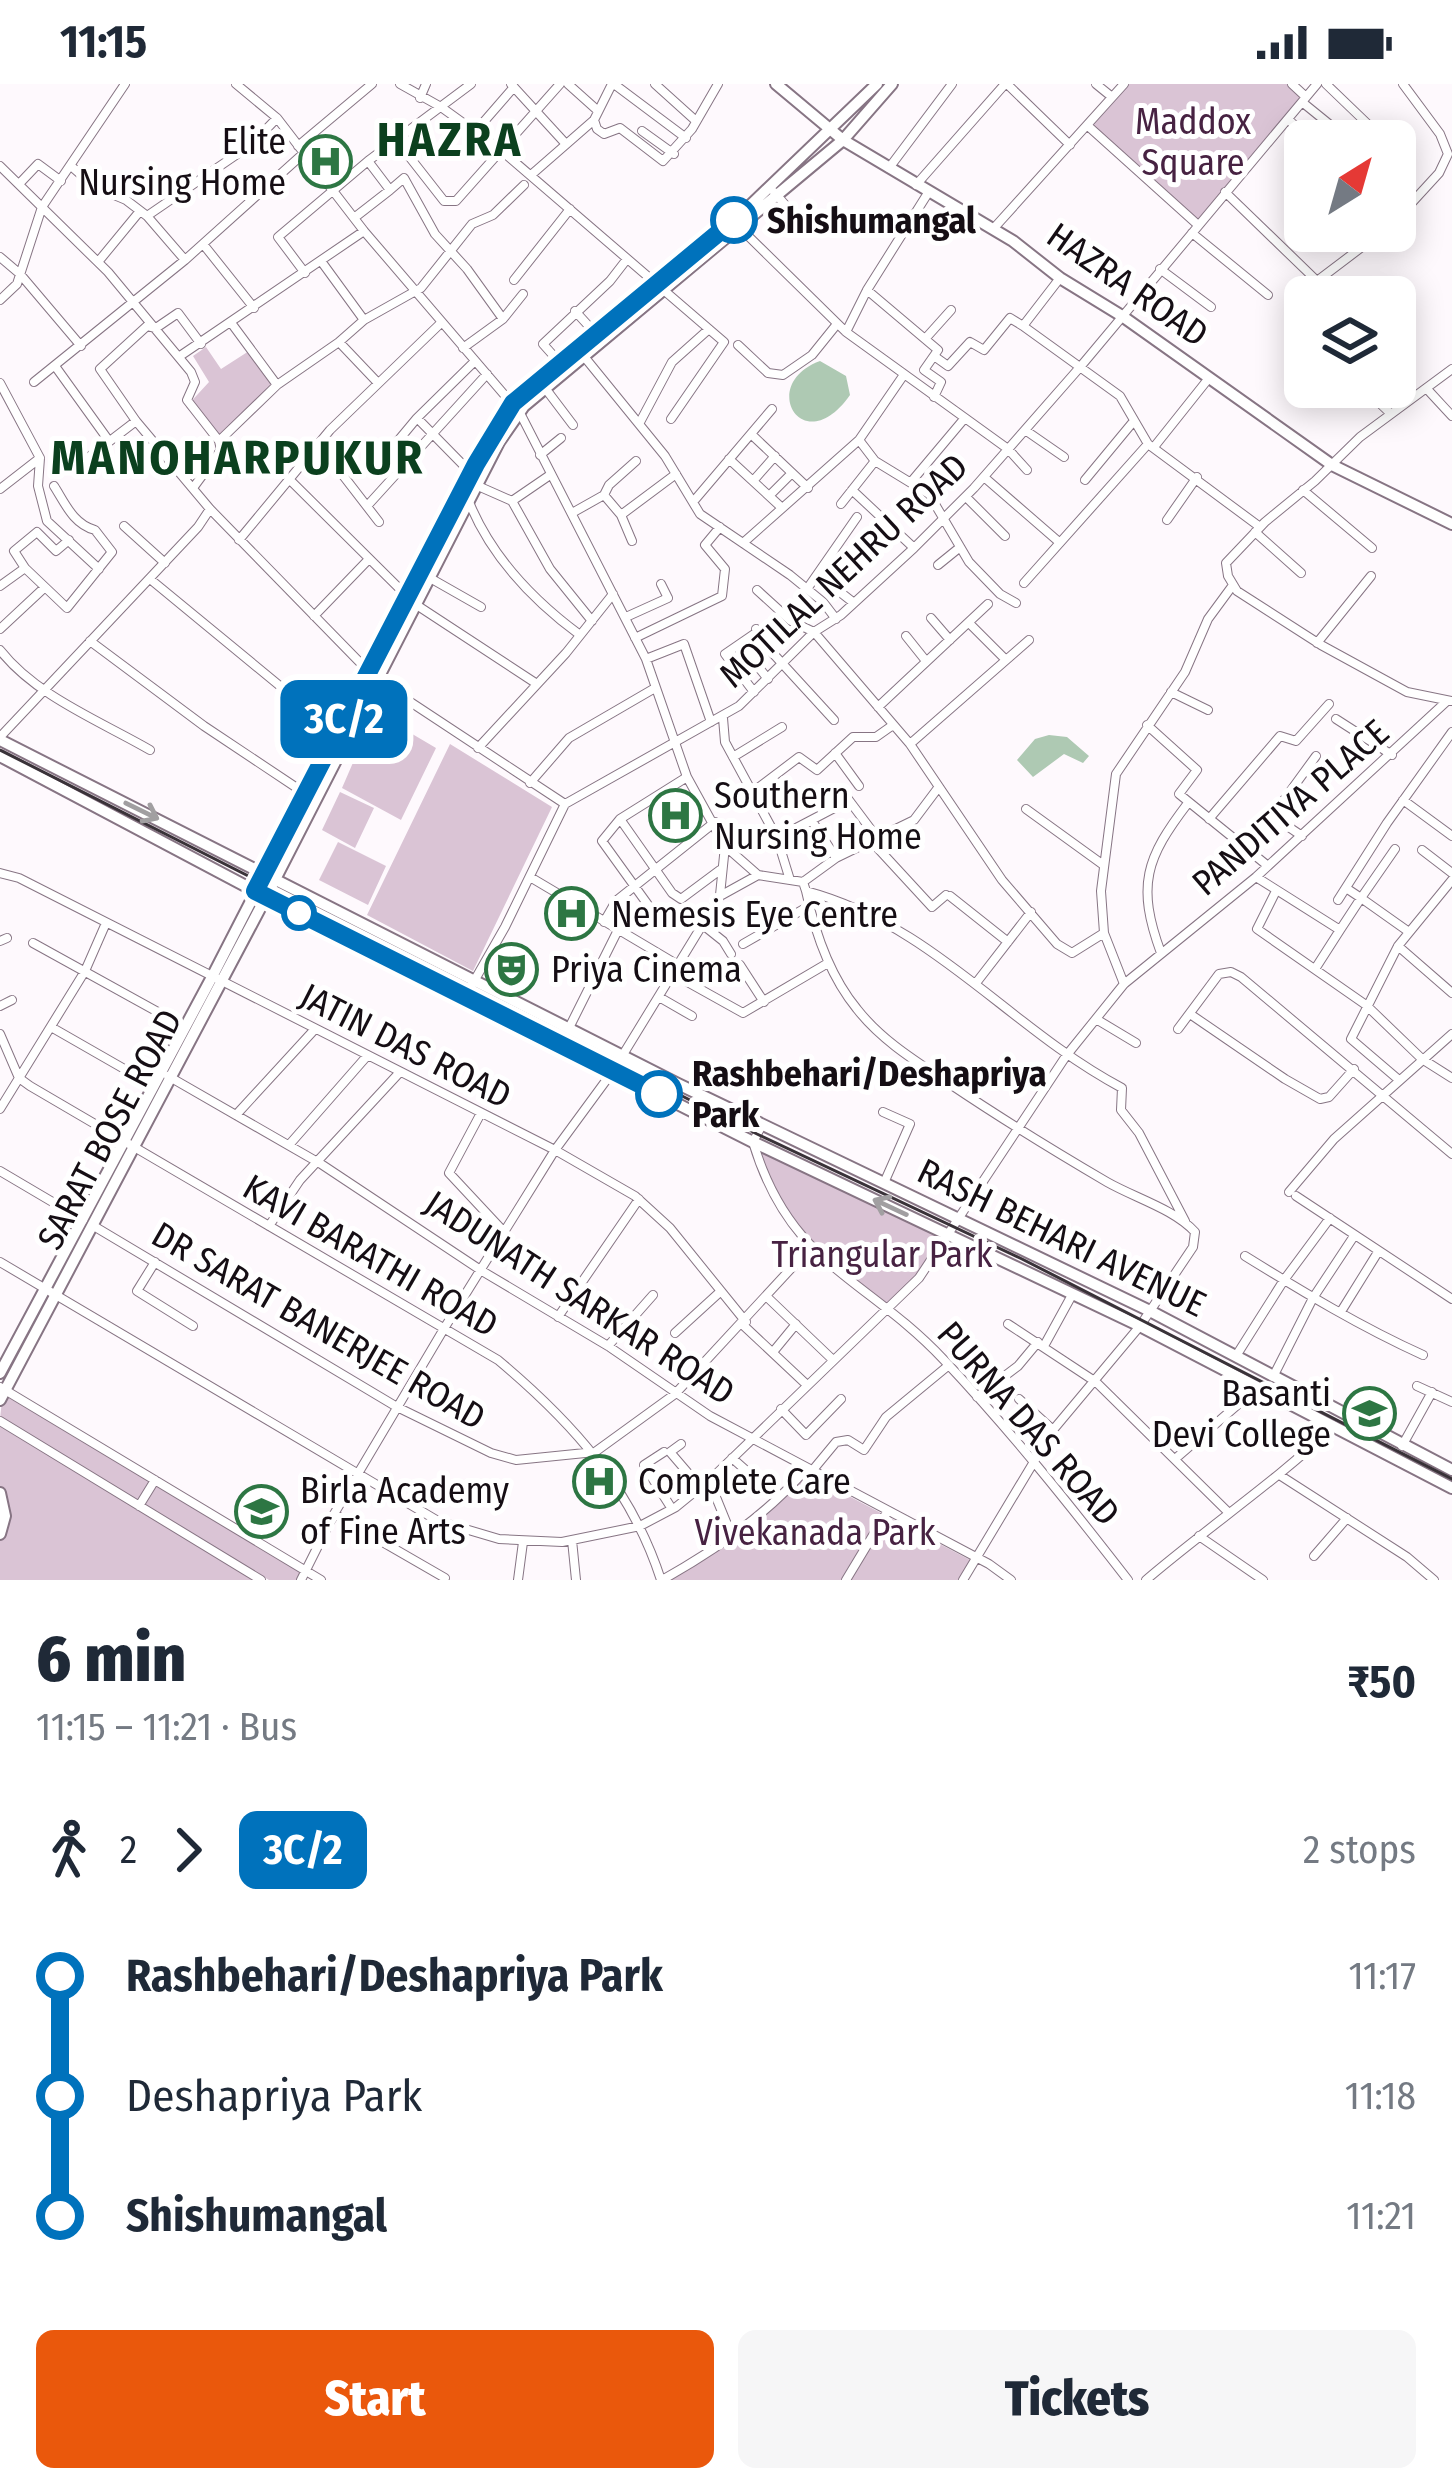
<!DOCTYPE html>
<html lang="en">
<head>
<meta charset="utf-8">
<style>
  body { margin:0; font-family:"Fira Sans Condensed",sans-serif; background:#f6f6f7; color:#1f2937; height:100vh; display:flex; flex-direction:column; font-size:45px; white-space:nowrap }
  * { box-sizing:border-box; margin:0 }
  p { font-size:39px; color:#747a83 }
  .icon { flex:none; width:66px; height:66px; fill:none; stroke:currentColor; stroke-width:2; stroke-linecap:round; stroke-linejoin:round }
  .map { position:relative; height:1496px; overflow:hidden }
  .panel { display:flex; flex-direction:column; background:#fff; flex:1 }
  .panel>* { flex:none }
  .badge { padding:0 24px; border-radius:18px; font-size:42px; line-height:78px }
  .needle { width:78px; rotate:37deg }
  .controls { position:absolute; left:1284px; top:36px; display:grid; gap:24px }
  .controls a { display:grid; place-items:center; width:132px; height:132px; border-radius:18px; background:#fff; box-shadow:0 6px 30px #0003; font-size:60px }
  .map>.badge { position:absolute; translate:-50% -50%; box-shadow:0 0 0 6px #fff }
  .legs { display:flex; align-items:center; gap:18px; height:132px; padding:0 36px; font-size:39px }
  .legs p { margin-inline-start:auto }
  .headline { display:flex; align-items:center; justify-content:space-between; height:204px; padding:0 36px }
  h1 { font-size:66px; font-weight:800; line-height:90px }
  .button { display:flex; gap:24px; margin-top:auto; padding:24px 36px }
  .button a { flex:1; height:138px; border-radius:18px; background:#ea580c; color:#fff; font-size:48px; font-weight:800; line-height:138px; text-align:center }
  .button a+a { background:#f6f6f7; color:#1f2937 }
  ul { padding:0 36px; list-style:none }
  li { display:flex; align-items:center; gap:42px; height:120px; font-size:45px }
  li i { display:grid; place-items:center; width:18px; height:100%; margin:0 15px; background:currentColor }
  li i::after { content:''; width:30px; height:30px; margin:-15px; border:9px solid; border-radius:50%; background:#fff }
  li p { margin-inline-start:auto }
  li:first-child i { background:linear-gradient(#0000 50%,currentColor 0) }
  li:last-child i { background:linear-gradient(currentColor 50%,#0000 0) }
  .status { display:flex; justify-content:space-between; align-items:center; height:84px; padding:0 60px; background:#fff; direction:ltr }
  .status svg { height:33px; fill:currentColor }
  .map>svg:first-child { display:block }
  .green { fill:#dac4d5 }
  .water { fill:#aec9b3 }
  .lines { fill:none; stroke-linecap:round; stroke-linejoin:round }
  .minor-casing { stroke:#877584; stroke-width:10 }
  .major-casing { stroke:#877584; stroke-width:14 }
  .minor { stroke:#fff; stroke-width:8 }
  .major { stroke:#fff; stroke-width:10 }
  .tram { stroke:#393238; stroke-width:3 }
  .oneway { stroke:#a19fa1 }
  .line-1-casing { stroke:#fff; stroke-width:27 }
  .line-1 { stroke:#0072bc; stroke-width:18 }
  .stop-1-dot { fill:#fff; stroke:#0072bc; stroke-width:6 }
  .labels { text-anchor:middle; stroke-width:10; stroke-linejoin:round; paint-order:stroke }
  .park-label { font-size:36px; fill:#472242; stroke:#fff }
  .poi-label { font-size:36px; fill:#150e14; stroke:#fff; text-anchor:start }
  .stop-label { font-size:36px; font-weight:bold; fill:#150e14; stroke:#fff; text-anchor:start }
  .street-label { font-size:36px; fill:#150e14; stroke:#fff }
  .district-label { font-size:48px; font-weight:bold; letter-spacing:3px; fill:#0b401e; stroke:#fff }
</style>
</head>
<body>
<div class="status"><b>11:15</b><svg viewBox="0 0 49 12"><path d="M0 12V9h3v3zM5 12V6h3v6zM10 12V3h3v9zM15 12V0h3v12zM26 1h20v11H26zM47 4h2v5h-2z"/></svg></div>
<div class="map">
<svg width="1452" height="1496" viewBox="0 0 1452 1496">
  <rect width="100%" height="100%" fill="#fef9fd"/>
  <!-- green -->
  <path class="green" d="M 1129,0 L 1289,0 L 1304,12 L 1199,138 L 1092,41 Z
    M 206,263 L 221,285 L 249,267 L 278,299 L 218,358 L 186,323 L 209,298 L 193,272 Z
    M 375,628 L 436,664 L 401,736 L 342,704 Z
    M 450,660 L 552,723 L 473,887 L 367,831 Z
    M 340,708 L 374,724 L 355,764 L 322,746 Z
    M 338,758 L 386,782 L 368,821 L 319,796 Z
    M 759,1065 L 948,1157 L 888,1224 C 823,1171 788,1147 759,1065 Z
    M 3,1307 L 303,1487 L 299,1496 L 269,1496 L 0,1335 Z
    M 0,1342 L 261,1496 L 0,1496 Z
    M 807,1390 L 972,1477 L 961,1496 L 667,1496 L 703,1476 Z"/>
  <!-- water -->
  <path class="water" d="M 820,277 L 846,292 L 850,311 C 803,378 757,300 820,277 Z
    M 1049,651 L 1067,653 L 1089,672 L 1083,679 L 1064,670 L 1033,693 L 1017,676 L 1035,655 Z"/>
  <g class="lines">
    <defs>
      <path id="minor" d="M 236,0 L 277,34 L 364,147 L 520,329 L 646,575 L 687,693 L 725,762 L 758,791
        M 400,0 L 441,23 L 502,67 L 724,258 L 671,335
        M 511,0 L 565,59
        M 568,0 L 597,26
        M 612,0 L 594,36 L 597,45 L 604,50 L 620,44 L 663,77 L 692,45 L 718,0
        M 614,0 L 686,54
        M 655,0 L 696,37
        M 1007,0 L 1070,61
        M 1096,0 L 1112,13
        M 1292,0 L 1306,13
        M 1326,0 L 1377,49
        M 420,14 L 426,0
        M 1302,18 L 1350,57
        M 1288,35 L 1311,57
        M 1088,42 L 1198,141
        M 642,47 L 674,70
        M 474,49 L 514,3
        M 397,57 L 444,117 L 456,117 L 560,0
        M 298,62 L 372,0
        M 368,77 L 390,106 L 404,94 L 435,150 L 467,185 L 503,235
        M 0,82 L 108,188 L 191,288 L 195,298 L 187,316 L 219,357 L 221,366 L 193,404
        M 71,82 L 95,103 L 126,116 L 147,132 L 185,176
        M 889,84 L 952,0
        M 531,91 L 594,36
        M 19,100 L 38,80 L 61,97
        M 916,101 L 1005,0
        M 774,108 L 801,139
        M 1225,108 L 1317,197 L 1383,147
        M 147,132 L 252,60 L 277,34
        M 354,134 L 390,106
        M 1395,137 L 1439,89 L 1448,70 L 1440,50 L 1403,0
        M 736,140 L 846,248 L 1008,365 L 1027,386
        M 994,144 L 1124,0
        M 1192,149 L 1268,211
        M 203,160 L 254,224
        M 0,173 L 20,190 L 81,262
        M 321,177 L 364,236
        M 98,178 L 140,127
        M 1160,185 L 1211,223
        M 305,189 L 278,153 L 368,77 L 471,0
        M 1060,194 L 1023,242 L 1120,312 L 1148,360 L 1260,443
        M 514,196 L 570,125
        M 867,206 L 938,266 L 924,286 L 941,298 L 934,313
        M 0,216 L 17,200 L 42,123 L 125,0
        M 575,227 L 596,250
        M 232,240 L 277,301
        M 846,248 L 867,206 L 928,109
        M 925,255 L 951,226
        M 339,258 L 364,236 L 421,204 L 472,140 L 493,131 L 524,101
        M 201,260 L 178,229 L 156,244 L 147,242 L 100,285 L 136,337 L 210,425 L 377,596 L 565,720 L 739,622 L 814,548 L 841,531 L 914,464 L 974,404 L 1081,282 L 1317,0
        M 738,261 L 768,289 L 783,291 L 812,271 L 837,240
        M 463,264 L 503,235 L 523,210
        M 582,270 L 665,372 L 700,430 L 790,491 L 823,518 L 836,535
        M 180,272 L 364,147
        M 934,272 L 948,282 L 970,258 L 984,266 L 1010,234 L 1023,242
        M 560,279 L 543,260 L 610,197 L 627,175
        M 55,282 L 109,357
        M 34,298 L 185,176 L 304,69
        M 0,299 L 40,374 L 38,402 L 47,437 L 99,485
        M 1363,303 L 1391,330
        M 545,304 L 573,341
        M 1427,305 L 1452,332
        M 417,334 L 471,389
        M 639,340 L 672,278 L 709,245
        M 1025,346 L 1064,373
        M 751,350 L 808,404
        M 859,356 L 875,377 L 929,410 L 969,478 L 1000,510 L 1016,519
        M 219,357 L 277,301 L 339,258 L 378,299
        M 1154,363 L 1209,294
        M 540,371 L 561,354
        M 729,375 L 781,423
        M 335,381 L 379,438
        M 377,382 L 417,334 L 475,277
        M 76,383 L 136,337
        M 984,393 L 1059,458
        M 1085,396 L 1133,338
        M 291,397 L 415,520 L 537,600
        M 753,397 L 775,372
        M 911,398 L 964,335
        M 478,402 L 512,417 L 550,391
        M 0,405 L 40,374
        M 852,406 L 914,464
        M 1303,406 L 1372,464
        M 604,411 L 609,401 L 636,377
        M 769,412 L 792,389
        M 966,413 L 1005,452
        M 512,417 L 550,485 L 592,537
        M 469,418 C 491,472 534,517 580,551
        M 693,418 L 772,325
        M 841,420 L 875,377
        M 368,421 L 487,290
        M 572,429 L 604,411 L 621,431 L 676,390
        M 621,431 L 632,457
        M 1167,436 L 1197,393
        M 124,442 L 165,479
        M 1255,448 L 1301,489
        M 239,456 L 330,346 L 442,238
        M 743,459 L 859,356 L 903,292
        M 938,481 L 959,464
        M 25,484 L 14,467 L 37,448 L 56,467 L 69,456
        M 430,494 L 481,523
        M 150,495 L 337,649
        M 1024,499 L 1148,360
        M 831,501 L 854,519
        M 0,502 L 25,484 L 67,524 L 112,468 L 95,446 C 73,440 65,419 54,402
        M 807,505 L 857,433
        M 757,506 L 791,537 L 814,548 L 910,660 L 1002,796 L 1057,860 L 1072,869 L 1104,849
        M 314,532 L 369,475
        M 626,533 L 668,514 L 661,500
        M 931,534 L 950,556
        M 969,539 L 1006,576
        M 0,545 L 44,504
        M 756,545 L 768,564 L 834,636
        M 906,552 L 926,577
        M 635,554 L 722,512 L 725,485 L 705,461 L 720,443
        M 90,557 L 204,642 L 306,710
        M 1317,559 L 1371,492
        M 740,560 L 768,595
        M 0,566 C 36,612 100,637 150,666
        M 646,575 L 684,560 L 711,638
        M 736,589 L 768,564
        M 754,608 L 725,570 L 757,548
        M 1171,608 L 1208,626
        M 1451,617 L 1407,608 L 1321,561 L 1237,507 L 1228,492 L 1226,479 L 1265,438 L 1315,397 L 1360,353 L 1452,285
        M 878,623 L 988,520
        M 723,634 L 725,658 L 777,754 L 790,796
        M 1336,635 L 1392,671
        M 1147,641 L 1197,686 L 1179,710 L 1268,782
        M 0,653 L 198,443 L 210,425
        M 910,660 L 1029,556
        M 478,664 L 566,569 L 613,510
        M 835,669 L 859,702
        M 733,673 L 782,643
        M 530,699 L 569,654 L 655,604
        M 750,710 L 799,673 L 817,686 L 853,653 L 876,653 L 893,641
        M 848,715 L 878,755
        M 1403,716 L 1452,752
        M 1026,725 L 1102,780
        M 1273,731 L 1316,672
        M 620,735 L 687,693
        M 1209,735 L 1280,652 L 1296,657 L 1329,620
        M 812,737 L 836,774
        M 777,754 L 840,721
        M 873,759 L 932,823 L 946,811
        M 1244,763 L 1271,731 L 1302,752
        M 1422,766 L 1452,789
        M 0,789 L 19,794 L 555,1066 L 635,1112 L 670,1144 L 746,1238
        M 530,793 L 678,881
        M 1256,793 L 1340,846 L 1315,885
        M 803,798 L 836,774 L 914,736 L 938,704
        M 1346,804 L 1361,814 L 1395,765
        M 806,807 C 815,849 829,891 857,925 C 882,957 917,978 950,1000 C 1002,1035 1054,1067 1107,1098 C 1135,1114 1174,1125 1195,1148 L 1193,1163 L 1140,1242 L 1053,1346 L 963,1496
        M 1276,807 L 1257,845 L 1366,921 L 1422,975 L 1452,994
        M 720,811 L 725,762
        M 950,812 L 1008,858
        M 1338,816 L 1387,739 L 1452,648
        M 651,825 L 602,757 L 620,735 L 672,809 L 681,815 L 720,786
        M 604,838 L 616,817 L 715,738
        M 703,841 L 723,857 L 731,870
        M 1340,846 L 1361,814 L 1409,848
        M 0,857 L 7,854
        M 33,859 L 185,943
        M 743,860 L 809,822
        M 1398,862 L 1452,909
        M 1161,869 C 1136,801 1146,774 1188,719
        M 740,881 L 764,918
        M 673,890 L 743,929 L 828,879
        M 976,899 L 1031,828
        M 1124,900 L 1104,849 L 1101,807 L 1116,690 L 1185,588 L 1208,535 L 1233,501
        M 465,913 L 505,843 L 565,720
        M 659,913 L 692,932
        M 0,922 L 12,916
        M 1190,930 L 1285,995 L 1320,1015 L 1329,1013 L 1354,985
        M 1096,935 L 1136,959
        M 51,943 L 154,1002
        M 569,944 L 618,846
        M 1178,945 L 1219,890 L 1231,888 L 1241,893 L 1452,1070
        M 0,950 L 19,994 L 30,1002 L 498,1276 C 572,1338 631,1403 661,1496
        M 168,992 L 321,1080 L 482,1187 L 608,1262 L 710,1332 L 989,1480 L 1011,1496
        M 1399,996 L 1351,955 L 1398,862 L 1452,796
        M 0,1025 L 85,887 L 106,839
        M 883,1028 L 910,1040 L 884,1099
        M 481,1029 L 449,1089 L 505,1149
        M 236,1031 L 315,945
        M 762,1041 L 753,1058 C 790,1182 866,1193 944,1276 C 1010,1346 1069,1420 1128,1496
        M 289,1061 L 367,972
        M 0,1087 L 83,1136
        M 1289,1108 L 1334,1055 L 1452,950
        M 1296,1112 L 1452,1215
        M 92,1141 L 397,1323 L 491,1369 L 516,1376 L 595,1368 L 675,1310 L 810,1164
        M 269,1142 L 300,1096 L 400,988
        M 1245,1172 C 1303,1208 1361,1243 1423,1271
        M 0,1178 L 438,1437 L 499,1455 L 562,1458 L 640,1442 L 676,1423 L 714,1392 L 919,1194 L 1066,972 L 1124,900 L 1256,793 L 1447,617
        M 155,1178 L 137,1207 L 193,1242
        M 767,1213 L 833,1276
        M 1342,1226 L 1378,1168
        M 558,1233 L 639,1115
        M 1008,1240 L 1096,1298 L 1229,1429
        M 743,1241 L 807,1301
        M 675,1249 L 721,1207
        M 608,1262 L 653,1211
        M 1044,1262 L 1072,1211
        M 773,1268 L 796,1240
        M 1236,1272 L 1284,1196 L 1330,1134
        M 1273,1293 L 1313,1214 L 1354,1152
        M 1417,1302 L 1452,1318
        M 0,1303 L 321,1496
        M 977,1313 L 1018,1282 L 1038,1258
        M 1019,1315 L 1053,1346
        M 781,1325 L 806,1351 L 841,1315
        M 0,1337 L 261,1496
        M 681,1360 L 670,1368 L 700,1403
        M 1402,1362 L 1432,1308
        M 664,1368 L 644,1381 L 672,1425
        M 732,1374 L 758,1397
        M 1175,1375 L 1257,1304
        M 812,1387 L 836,1358 L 848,1356 L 864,1366 L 886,1333 L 949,1281
        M 1281,1392 L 1407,1473 L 1434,1496
        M 709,1396 L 731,1450
        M 139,1422 L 155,1396
        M 334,1430 L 445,1494
        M 1199,1452 L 1263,1496
        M 572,1456 L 576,1496
        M 1314,1472 L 1347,1434
        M 301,1496 L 334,1430 L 445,1243 L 555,1066 L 613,987 L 720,812 L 758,791 L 803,798 L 806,807 C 934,841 1009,944 1122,1004 L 1121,1026 L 1139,1049 L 1185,1137
        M 518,1496 L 523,1458
        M 662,1496 C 714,1467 768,1430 807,1384
        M 846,1496 L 887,1428
        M 1146,1496 C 1208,1443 1275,1398 1334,1342"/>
      <path id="major" d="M 776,0 L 843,56 L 1013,157 L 1060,194 L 1122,232 L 1332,381 L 1452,440
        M 0,656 L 678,1000 L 1150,1227 L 1452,1386
        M 0,672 L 255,807 L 753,1058 L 1140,1242 L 1452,1404
        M 0,1289 L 212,893 L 476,379 L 513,319 L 734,137 L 877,0
        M 0,1316 L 266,813 L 499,358 L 524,322 L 843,56 L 892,0
        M 0,1409 L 5,1432 L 0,1450"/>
    </defs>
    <!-- minor casing -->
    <use href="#minor" class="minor-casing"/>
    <!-- major casing -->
    <use href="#major" class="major-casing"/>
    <!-- minor -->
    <use href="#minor" class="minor"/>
    <!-- major -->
    <use href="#major" class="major"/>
    <!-- tram -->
    <path class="tram" d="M 0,666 L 757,1050 L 1022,1175 L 1452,1395"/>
  </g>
  <!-- one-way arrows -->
  <defs><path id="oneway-shaft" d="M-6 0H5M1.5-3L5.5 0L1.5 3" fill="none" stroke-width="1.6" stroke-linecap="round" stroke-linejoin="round" transform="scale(3)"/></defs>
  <g class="oneway">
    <use href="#oneway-shaft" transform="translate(142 727) rotate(26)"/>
    <use href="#oneway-shaft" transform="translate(890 1123) rotate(-155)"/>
  </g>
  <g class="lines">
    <defs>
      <path id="line-1" d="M 659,1010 L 255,807 L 476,380 L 513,319 L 734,136"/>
    </defs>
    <!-- line-1 casing -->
    <use href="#line-1" class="line-1-casing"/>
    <!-- line-1 -->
    <use href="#line-1" class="line-1"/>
  </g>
  <!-- icons -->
  <defs>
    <symbol id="hospital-ring" viewBox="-11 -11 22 22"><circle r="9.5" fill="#fff" stroke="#2d7643" stroke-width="1.5"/><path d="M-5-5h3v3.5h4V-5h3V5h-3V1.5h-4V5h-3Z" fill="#2d7643"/></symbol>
    <symbol id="theatre-ring" viewBox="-11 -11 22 22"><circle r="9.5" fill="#fff" stroke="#2d7643" stroke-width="1.5"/><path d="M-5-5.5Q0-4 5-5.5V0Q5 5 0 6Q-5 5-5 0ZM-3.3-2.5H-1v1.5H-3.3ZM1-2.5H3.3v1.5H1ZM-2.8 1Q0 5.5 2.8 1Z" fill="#2d7643"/></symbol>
    <symbol id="university-ring" viewBox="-11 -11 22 22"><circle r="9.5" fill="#fff" stroke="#2d7643" stroke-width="1.5"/><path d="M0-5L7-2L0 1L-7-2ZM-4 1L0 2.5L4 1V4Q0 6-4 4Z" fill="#2d7643"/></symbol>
  </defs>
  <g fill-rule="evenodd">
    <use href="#hospital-ring" x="296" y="48" width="59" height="59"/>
    <use href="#hospital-ring" x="646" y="702" width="59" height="59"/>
    <use href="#hospital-ring" x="542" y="800" width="59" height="59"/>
    <use href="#theatre-ring" x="482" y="856" width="59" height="59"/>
    <use href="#university-ring" x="1340" y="1300" width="59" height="59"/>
    <use href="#hospital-ring" x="570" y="1368" width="59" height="59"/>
    <use href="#university-ring" x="232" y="1398" width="59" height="59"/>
  </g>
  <!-- markers -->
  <g class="stop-1-dot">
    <circle cx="734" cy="136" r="21"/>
    <circle cx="299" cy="829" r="15"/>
    <circle cx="659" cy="1010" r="21"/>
  </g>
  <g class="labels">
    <!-- park labels -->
    <g class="park-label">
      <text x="1193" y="50">Maddox<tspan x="1193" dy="41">Square</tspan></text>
      <text x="882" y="1183">Triangular Park</text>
      <text x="815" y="1461">Vivekanada Park</text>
    </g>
    <!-- poi labels -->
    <g class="poi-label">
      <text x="286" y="70" text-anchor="end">Elite<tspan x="286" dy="41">Nursing Home</tspan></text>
      <text x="714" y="724">Southern<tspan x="714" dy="41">Nursing Home</tspan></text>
      <text x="611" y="843">Nemesis Eye Centre</text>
      <text x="551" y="898">Priya Cinema</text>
      <text x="1331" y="1322" text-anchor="end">Basanti<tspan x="1331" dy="41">Devi College</tspan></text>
      <text x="638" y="1410">Complete Care</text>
      <text x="300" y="1419">Birla Academy<tspan x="300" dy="41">of Fine Arts</tspan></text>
    </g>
    <!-- stop labels -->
    <g class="stop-label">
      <text x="767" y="149">Shishumangal</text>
      <text x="692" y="1002">Rashbehari/Deshapriya<tspan x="692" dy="41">Park</tspan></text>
    </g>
    <!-- street labels -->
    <g class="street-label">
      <text transform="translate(1128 200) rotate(35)" y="13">HAZRA ROAD</text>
      <text transform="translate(843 486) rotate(-43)" y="13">MOTILAL NEHRU ROAD</text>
      <text transform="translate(1290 723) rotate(-41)" y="13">PANDITIYA PLACE</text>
      <text transform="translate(406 961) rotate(27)" y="13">JATIN DAS ROAD</text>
      <text transform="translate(109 1045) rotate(-62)" y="13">SARAT BOSE ROAD</text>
      <text transform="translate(1062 1153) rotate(26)" y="13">RASH BEHARI AVENUE</text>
      <text transform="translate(371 1171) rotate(30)" y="13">KAVI BARATHI ROAD</text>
      <text transform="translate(580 1213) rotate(33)" y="13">JADUNATH SARKAR ROAD</text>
      <text transform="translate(319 1241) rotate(30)" y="13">DR SARAT BANERJEE ROAD</text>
      <text transform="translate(1029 1339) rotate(49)" y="13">PURNA DAS ROAD</text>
    </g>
    <!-- district labels -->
    <g class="district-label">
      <text x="450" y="72">HAZRA</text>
      <text x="238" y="390">MANOHARPUKUR</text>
    </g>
  </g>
</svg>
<div class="controls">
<a><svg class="needle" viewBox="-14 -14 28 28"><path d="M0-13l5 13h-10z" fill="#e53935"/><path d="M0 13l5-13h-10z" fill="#747a83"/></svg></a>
<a><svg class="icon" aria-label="layers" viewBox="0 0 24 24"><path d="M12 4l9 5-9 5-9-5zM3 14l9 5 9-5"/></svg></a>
</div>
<b class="badge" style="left:344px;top:635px;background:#0072bc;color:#fff">3C/2</b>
</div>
<section class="panel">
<div class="headline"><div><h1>6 min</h1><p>11:15 – 11:21 · Bus</p></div><b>₹50</b></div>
<div class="legs"><svg class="icon" aria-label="walk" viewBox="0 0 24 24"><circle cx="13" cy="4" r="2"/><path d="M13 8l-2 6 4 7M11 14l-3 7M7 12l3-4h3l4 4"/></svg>2<svg class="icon" aria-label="forward" viewBox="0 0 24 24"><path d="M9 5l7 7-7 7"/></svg><b class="badge" style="background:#0072bc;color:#fff">3C/2</b><p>2 stops</p></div>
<ul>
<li><i style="color:#0072bc"></i><b>Rashbehari/Deshapriya Park</b><p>11:17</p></li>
<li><i style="color:#0072bc"></i><span>Deshapriya Park</span><p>11:18</p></li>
<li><i style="color:#0072bc"></i><b>Shishumangal</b><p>11:21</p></li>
</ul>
<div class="button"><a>Start</a><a>Tickets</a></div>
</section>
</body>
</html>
